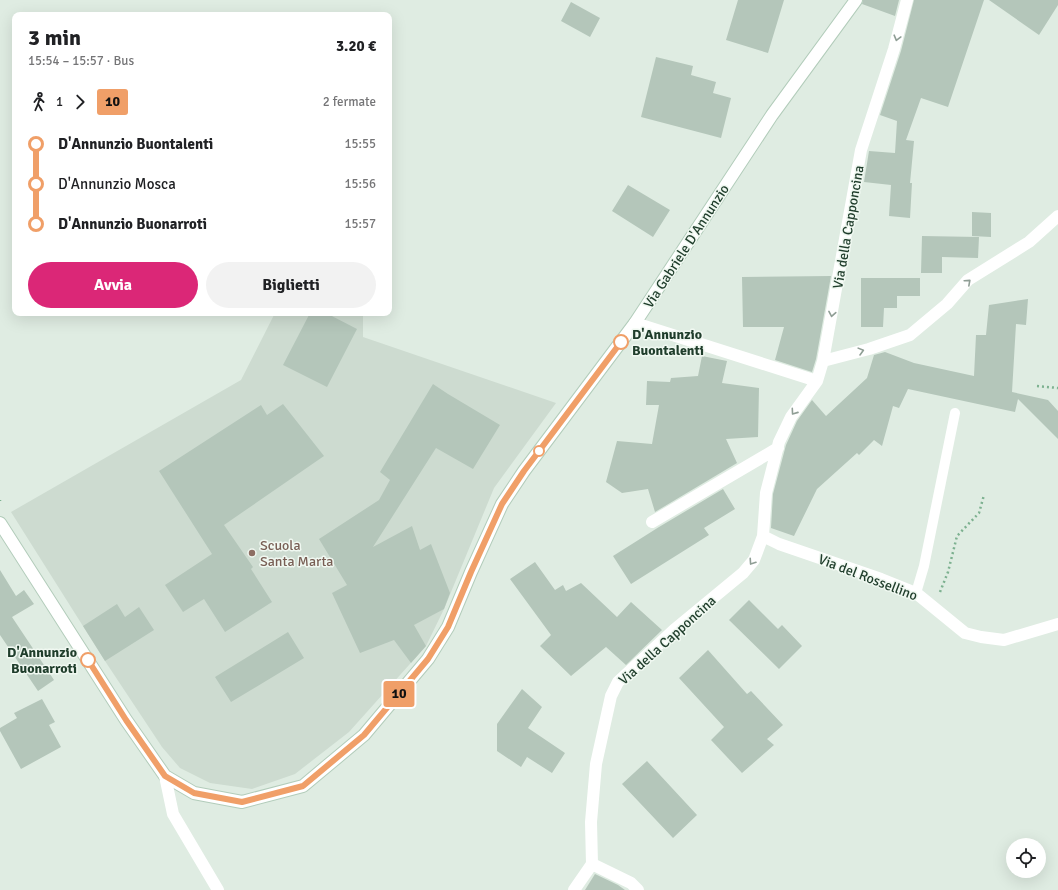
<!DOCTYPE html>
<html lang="it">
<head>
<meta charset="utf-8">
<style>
  body { margin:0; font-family:Signika,sans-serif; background:#f2f2f2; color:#202124; height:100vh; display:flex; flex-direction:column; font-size:15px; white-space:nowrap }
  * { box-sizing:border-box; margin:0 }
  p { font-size:13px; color:#757577 }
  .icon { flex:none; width:22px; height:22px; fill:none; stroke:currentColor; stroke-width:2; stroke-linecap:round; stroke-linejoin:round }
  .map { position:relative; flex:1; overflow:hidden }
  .sheet { position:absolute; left:12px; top:12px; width:380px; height:304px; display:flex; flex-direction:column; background:#fff; border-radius:8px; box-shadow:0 4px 16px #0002 }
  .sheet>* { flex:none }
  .badge { padding:0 8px; border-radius:3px; font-size:14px; line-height:26px }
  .controls { position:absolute; left:1006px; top:838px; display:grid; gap:8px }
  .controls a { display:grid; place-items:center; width:40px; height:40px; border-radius:50%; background:#fff; box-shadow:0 4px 16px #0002; font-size:20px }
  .map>.badge { position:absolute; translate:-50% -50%; box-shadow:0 0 0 2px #fff }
  .legs { display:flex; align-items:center; gap:6px; height:44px; padding:0 16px; font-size:13px }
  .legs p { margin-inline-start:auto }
  .headline { display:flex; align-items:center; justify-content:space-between; height:68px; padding:0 16px }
  h1 { font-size:22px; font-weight:700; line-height:30px }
  .primary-button { display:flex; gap:8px; margin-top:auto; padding:8px 16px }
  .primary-button a { flex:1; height:46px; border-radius:24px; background:#db2777; color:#fff; font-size:16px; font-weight:700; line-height:46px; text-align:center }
  .primary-button a+a { background:#f2f2f2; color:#202124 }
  ul { padding:0 16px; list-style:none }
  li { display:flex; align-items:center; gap:14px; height:40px; font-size:15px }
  li i { display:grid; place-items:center; width:6px; height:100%; margin:0 5px; background:currentColor }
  li i::after { content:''; width:10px; height:10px; margin:-5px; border:3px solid; border-radius:50%; background:#fff }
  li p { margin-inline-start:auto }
  li:first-child i { background:linear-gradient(#0000 50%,currentColor 0) }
  li:last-child i { background:linear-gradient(currentColor 50%,#0000 0) }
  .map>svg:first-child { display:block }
  .built { fill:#cddbd0 }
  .building { fill:#b4c6ba }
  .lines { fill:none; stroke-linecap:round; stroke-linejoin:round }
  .secondary-casing { stroke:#b2ccba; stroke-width:14 }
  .path { stroke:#7db190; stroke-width:2.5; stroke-dasharray:2 3; stroke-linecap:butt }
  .lane { stroke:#fff; stroke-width:10 }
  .street { stroke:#fff; stroke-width:12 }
  .secondary { stroke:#fff; stroke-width:12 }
  .oneway { stroke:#8f9e95 }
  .line-1-casing { stroke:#fff; stroke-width:9 }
  .line-1 { stroke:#f09f68; stroke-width:6 }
  .stop-1-dot { fill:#fff; stroke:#f09f68; stroke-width:2 }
  .education-dot { fill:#8d6e63; stroke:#f0f8f1; stroke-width:1.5 }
  .labels { text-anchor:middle; stroke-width:3; stroke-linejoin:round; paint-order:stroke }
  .street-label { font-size:14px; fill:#1f3d2b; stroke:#f0f8f1 }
  .stop-label { font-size:14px; font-weight:bold; fill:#1f3d2b; stroke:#f0f8f1; text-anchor:start }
  .education-label { font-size:14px; fill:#785e54; stroke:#f0f8f1; text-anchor:start }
</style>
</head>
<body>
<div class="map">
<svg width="1058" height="890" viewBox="0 0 1058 890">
  <rect width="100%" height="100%" fill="#dfece2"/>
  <!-- built -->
  <path class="built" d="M 275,313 L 363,313 L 363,337 L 556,403 L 494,488 L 444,609 L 426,646 L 349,732 L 295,774 L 252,789 L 210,783 L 180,768 L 162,747 L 105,661 L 11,512 L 241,380 Z"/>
  <!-- building -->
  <path class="building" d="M 738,0 L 784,0 L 768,53 L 726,40 Z
    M 863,0 L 899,0 L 895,16 L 862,4 Z
    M 914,0 L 984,0 L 948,107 L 921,98 L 906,140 L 914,141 L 910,183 L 912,183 L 910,218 L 889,216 L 891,185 L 864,182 L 869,151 L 895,153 L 897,121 L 880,115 L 901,51 Z
    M 989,0 L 1058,0 L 1058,5 L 1039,35 Z
    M 571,2 L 600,18 L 590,37 L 561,21 Z
    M 656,57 L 693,66 L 691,75 L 716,82 L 713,93 L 731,98 L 721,138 L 641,117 Z
    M 628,185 L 670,210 L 653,237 L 612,211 Z
    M 972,212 L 991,213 L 991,237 L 972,236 Z
    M 922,236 L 979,237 L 978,258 L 942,257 L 942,273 L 921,273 Z
    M 831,276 L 816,359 L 812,372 L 775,360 L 784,327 L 743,327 L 742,277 Z
    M 861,278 L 920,278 L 920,296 L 897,296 L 897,308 L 884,308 L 883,327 L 861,327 Z
    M 1028,299 L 1026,325 L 1016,324 L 1012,392 L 1048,400 L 1058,411 L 1058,439 L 1018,399 L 1015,412 L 908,389 L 899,408 L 893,406 L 882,446 L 874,440 L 859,455 L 857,453 L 817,489 L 794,536 L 771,528 L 773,494 L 786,445 L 797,421 L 812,400 L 826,416 L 867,378 L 874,355 L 885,352 L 914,363 L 974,376 L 976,335 L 986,335 L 989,305 Z
    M 310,313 L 326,313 L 357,329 L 327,387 L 283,365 Z
    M 702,356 L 727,361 L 722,383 L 759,388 L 758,437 L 726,439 L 737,463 L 655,512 L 648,489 L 622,493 L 606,482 L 617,441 L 652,444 L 659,405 L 646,405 L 647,381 L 670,382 L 671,378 L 698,376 Z
    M 433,384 L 448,394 L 500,425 L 473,469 L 436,448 L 373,547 L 412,526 L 420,550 L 431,544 L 450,593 L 444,609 L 414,625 L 426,646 L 411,663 L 394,640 L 360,653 L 332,593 L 347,585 L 319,539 L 379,500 L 390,480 L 380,472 Z
    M 283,404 L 324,456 L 224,525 L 253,567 L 251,569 L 272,602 L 225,632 L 204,599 L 183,612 L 165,585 L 212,554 L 159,471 L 261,405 L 267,415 Z
    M 723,489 L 735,509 L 704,528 L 709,535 L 631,584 L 613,556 L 659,527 Z
    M 535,562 L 555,590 L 563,585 L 566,591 L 581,583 L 617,617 L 631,602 L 662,630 L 626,665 L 606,647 L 571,676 L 540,646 L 551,635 L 510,579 Z
    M 0,570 L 16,596 L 24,590 L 34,604 L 12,617 L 54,680 L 38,691 L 0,635 Z
    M 749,600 L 778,629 L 782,625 L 802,646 L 779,669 L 729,620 Z
    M 117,604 L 125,617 L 139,607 L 154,630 L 105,661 L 83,626 Z
    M 288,632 L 304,658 L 231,702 L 215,677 Z
    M 708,650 L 747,694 L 751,691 L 783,725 L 767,739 L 774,745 L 742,773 L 711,740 L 724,727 L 679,678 Z
    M 522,689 L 542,707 L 528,728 L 565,753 L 552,773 L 527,757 L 521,767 L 497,751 L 497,724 Z
    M 42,699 L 55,722 L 49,725 L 61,747 L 21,769 L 0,731 L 0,728 L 17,718 L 14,713 Z
    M 647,761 L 697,815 L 673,838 L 622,784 Z
    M 595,874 L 618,885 L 625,890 L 585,890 Z"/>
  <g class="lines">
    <defs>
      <path id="secondary" d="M 0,523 L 126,720 L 165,776 L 194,793 L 242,802 L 303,786 L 364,735 L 428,659 L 448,627 L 471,572 L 502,504 L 524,471 L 635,323 L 772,115 L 856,0"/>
    </defs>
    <!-- secondary casing -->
    <use href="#secondary" class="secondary-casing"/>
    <!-- path -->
    <path class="path" d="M 1037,386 L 1058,388
      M 0,501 L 0,500
      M 940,592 L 948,572 L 957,536 L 979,513 L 984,495"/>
    <!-- lane -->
    <path class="lane" d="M 916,593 L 924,566 L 955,413"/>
    <!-- street -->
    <path class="street" d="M 635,323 L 817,381
      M 823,361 L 869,349 L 910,335 L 947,304 L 968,280 L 1029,242 L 1058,216
      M 652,522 L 778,448
      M 763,536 L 779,544 L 881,579 L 916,593 L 965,633 L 981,637 L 1004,640 L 1058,624
      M 165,776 L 173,814 L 218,890
      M 592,864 L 631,883 L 638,890
      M 574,890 L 592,864 L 591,822 L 596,764 L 611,696 L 618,682 L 674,630 L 743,573 L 754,560 L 763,536 L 766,493 L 779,442 L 791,417 L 817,381 L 823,361 L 861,150 L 894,49 L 907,0"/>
    <!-- secondary -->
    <use href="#secondary" class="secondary"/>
  </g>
  <!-- one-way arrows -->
  <defs><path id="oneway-chevron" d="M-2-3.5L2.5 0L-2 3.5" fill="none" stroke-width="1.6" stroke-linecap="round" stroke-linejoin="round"/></defs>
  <g class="oneway">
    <use href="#oneway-chevron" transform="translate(897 38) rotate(105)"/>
    <use href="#oneway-chevron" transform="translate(968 282) rotate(-42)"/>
    <use href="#oneway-chevron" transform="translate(832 314) rotate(100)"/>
    <use href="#oneway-chevron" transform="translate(861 351) rotate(-15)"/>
    <use href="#oneway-chevron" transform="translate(794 412) rotate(125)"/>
    <use href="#oneway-chevron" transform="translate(752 562) rotate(124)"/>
  </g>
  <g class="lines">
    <defs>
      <path id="line-1" d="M 88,660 L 126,720 L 165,776 L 194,793 L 242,802 L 303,786 L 364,735 L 428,659 L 448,627 L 471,572 L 502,504 L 524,471 L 621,342"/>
    </defs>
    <!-- line-1 casing -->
    <use href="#line-1" class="line-1-casing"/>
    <!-- line-1 -->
    <use href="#line-1" class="line-1"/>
  </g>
  <!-- markers -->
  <g class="stop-1-dot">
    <circle cx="621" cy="342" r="7"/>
    <circle cx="539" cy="451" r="5"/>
    <circle cx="88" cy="660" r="7"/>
  </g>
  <circle class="education-dot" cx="252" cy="553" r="4"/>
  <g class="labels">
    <!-- street labels -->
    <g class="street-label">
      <text transform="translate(848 227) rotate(-80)" y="5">Via della Capponcina</text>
      <text transform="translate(686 246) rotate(-57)" y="5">Via Gabriele D'Annunzio</text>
      <text transform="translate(868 577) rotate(21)" y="5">Via del Rossellino</text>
      <text transform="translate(667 640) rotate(-42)" y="5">Via della Capponcina</text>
    </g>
    <!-- stop labels -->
    <g class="stop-label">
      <text x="632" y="339">D'Annunzio<tspan x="632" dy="16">Buontalenti</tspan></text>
      <text x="77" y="657" text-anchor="end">D'Annunzio<tspan x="77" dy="16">Buonarroti</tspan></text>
    </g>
    <!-- education labels -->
    <g class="education-label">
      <text x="260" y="550">Scuola<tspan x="260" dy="16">Santa Marta</tspan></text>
    </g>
  </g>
</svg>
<div class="controls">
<a><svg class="icon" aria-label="locate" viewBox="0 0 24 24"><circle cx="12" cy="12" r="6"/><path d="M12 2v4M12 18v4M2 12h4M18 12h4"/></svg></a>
</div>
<b class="badge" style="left:399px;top:694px;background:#f09f68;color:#111">10</b>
<section class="sheet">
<div class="headline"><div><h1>3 min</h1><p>15:54 – 15:57 · Bus</p></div><b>3.20 €</b></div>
<div class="legs"><svg class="icon" aria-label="walk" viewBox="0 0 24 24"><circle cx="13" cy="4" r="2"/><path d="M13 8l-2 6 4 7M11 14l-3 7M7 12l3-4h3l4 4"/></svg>1<svg class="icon" aria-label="forward" viewBox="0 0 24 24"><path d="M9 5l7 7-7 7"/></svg><b class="badge" style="background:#f09f68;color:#111">10</b><p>2 fermate</p></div>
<ul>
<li><i style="color:#f09f68"></i><b>D'Annunzio Buontalenti</b><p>15:55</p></li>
<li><i style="color:#f09f68"></i><span>D'Annunzio Mosca</span><p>15:56</p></li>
<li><i style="color:#f09f68"></i><b>D'Annunzio Buonarroti</b><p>15:57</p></li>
</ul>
<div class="primary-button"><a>Avvia</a><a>Biglietti</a></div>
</section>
</div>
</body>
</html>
